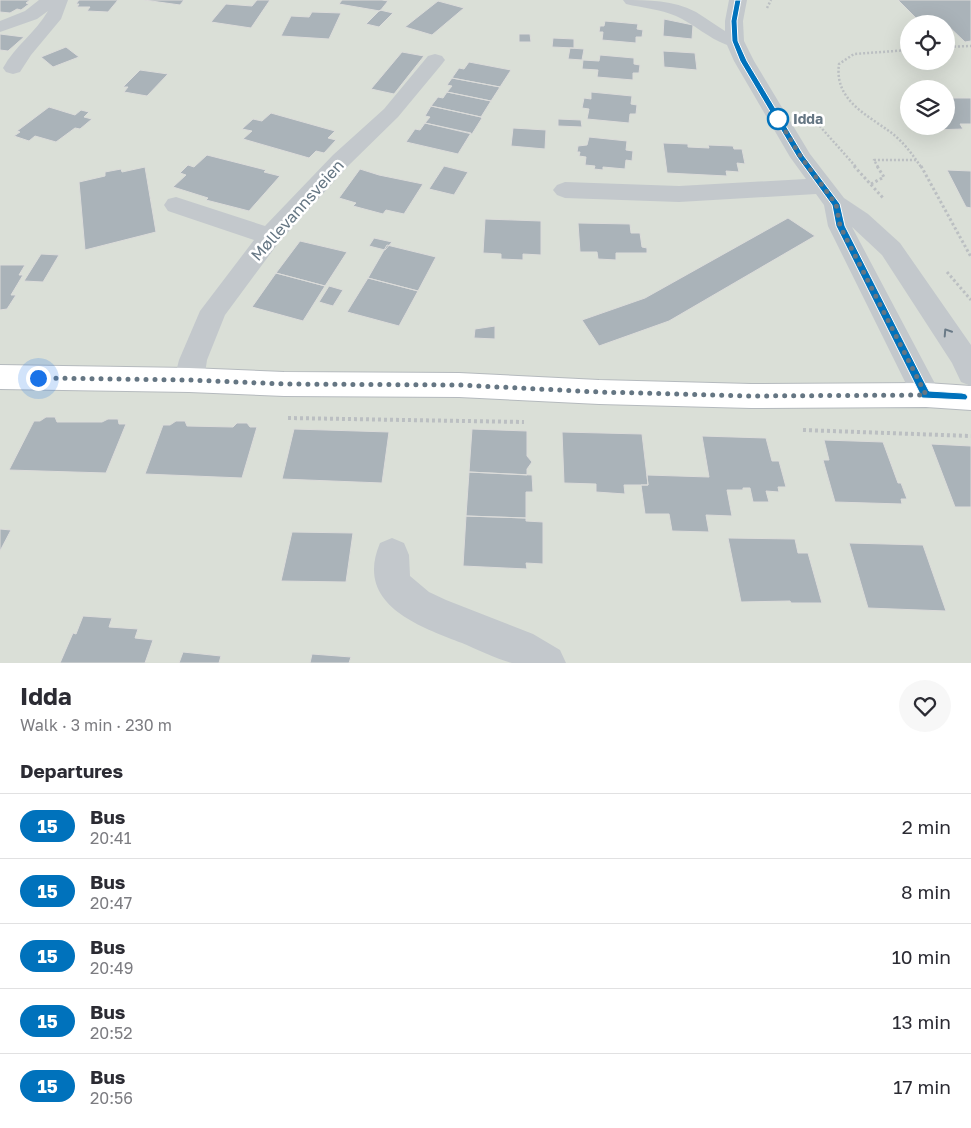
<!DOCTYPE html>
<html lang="en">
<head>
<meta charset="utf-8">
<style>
  body { margin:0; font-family:"Golos Text",sans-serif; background:#f7f7f7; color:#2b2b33; height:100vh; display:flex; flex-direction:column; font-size:19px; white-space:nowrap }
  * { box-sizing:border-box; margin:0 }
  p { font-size:16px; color:#7c7c81 }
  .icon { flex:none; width:28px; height:28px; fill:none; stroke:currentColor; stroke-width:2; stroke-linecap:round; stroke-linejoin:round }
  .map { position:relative; height:663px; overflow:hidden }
  .panel { display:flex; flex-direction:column; background:#fff; flex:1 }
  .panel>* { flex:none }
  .badge { padding:0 10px; border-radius:16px; font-size:18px; line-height:32px }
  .fabs { position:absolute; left:900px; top:15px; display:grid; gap:10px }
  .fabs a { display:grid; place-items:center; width:55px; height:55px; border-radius:50%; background:#fff; box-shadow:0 5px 20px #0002; font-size:25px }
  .you { position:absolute; width:25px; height:25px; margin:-12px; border:4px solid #fff; border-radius:50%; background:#1a73e8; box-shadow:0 0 0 8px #1a73e833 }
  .map>.badge { position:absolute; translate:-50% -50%; box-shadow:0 0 0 2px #fff }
  h2 { padding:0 20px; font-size:19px; line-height:45px }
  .round { display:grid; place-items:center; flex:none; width:52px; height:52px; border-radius:26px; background:#f7f7f7 }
  .overview { display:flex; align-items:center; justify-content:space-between; height:85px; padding:0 20px }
  h1 { font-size:24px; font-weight:700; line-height:38px }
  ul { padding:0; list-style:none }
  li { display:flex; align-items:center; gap:15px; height:65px; padding:0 20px; border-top:1px solid #e1e1e2 }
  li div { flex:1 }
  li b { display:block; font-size:19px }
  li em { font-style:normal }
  li .badge { min-width:55px; font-weight:700; text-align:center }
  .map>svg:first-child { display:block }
  .green { fill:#dadfd7; fill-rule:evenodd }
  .building { fill:#aab3b9; stroke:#dcdcda }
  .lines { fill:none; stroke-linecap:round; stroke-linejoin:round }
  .major-casing { stroke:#b5babe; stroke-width:2 }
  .path-far2 { stroke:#bbbfc2; stroke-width:2.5; stroke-dasharray:2 2; stroke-linecap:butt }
  .path-far1 { stroke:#bbbfc2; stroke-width:3; stroke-dasharray:2.5 2.5; stroke-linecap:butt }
  .path { stroke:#bbbfc2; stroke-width:4; stroke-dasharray:3 3; stroke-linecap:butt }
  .minor { fill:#c3c8cc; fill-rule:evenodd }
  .major { fill:#fff; fill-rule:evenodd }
  .oneway { stroke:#6a7a87 }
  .line { fill:#0072bc; stroke:#fff }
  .walk { stroke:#657683; stroke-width:5; stroke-dasharray:0 9 }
  .stop-dot { fill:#fff; stroke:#0072bc; stroke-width:2.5 }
  .labels { text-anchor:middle; stroke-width:5; stroke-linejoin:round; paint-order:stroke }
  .far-stop-label { font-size:14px; font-weight:bold; fill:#657683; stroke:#fff; text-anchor:start }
  .street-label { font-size:16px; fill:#657683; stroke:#fff }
</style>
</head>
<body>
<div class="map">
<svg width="971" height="663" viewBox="0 0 971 663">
  <rect width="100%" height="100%" fill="#fafaf8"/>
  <!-- green -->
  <path class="green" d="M 0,0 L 971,0 L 971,663 L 0,663 ZM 909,24 L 946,24 L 946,61 L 909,61 ZM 909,89 L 946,89 L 946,126 L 909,126 Z"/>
  <!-- building -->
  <path class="building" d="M 0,0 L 30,0 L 26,3 L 29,4 L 21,10 L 17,9 L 10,13 L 0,12 Z
    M 79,0 L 118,0 L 108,12 L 87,11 L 90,7 L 77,7 L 79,4 L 76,4 Z
    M 144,0 L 184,0 L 180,5 Z
    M 257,0 L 270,0 L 251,28 L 211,22 L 226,4 L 252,6 Z
    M 342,0 L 382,0 L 388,1 L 380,11 L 339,4 Z
    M 898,0 L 971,0 L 971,41 L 965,42 L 944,22 L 921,23 Z
    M 438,1 L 464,8 L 432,35 L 405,27 Z
    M 380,10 L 393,13 L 379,27 L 366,24 Z
    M 312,12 L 341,13 L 329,39 L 281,36 L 291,16 L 309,17 Z
    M 664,19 L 693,25 L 692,39 L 663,36 Z
    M 605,21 L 638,24 L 637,29 L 643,30 L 642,37 L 636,37 L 636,43 L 602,40 L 603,32 L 599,32 L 600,26 L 604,26 Z
    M 0,34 L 24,37 L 8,51 L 0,50 Z
    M 519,34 L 530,34 L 531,42 L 519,42 Z
    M 553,38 L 574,39 L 574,48 L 552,47 Z
    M 66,47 L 79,57 L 53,67 L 41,57 Z
    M 570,48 L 584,49 L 582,60 L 568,59 Z
    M 663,51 L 695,53 L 697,70 L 664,67 Z
    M 402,52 L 424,56 L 394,94 L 371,89 Z
    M 600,55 L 634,58 L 634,64 L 640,65 L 639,73 L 633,73 L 633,80 L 597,77 L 598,70 L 582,69 L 583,60 L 599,61 Z
    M 469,62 L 511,70 L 500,87 L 452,78 L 459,68 L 464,69 Z
    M 140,70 L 168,74 L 147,96 L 124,92 L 128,87 L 123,87 Z
    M 452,78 L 500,87 L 491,101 L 447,92 L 452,86 L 447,85 Z
    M 447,92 L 491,101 L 481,117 L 431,106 L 438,97 L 443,98 Z
    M 591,92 L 632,96 L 631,104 L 637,105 L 636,114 L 630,114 L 629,123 L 587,119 L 589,109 L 582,108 L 584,98 L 591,99 Z
    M 946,98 L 971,98 L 971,124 L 960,124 L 963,129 L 933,130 L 931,126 L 946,126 Z
    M 431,106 L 481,117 L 482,118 L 472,134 L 425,123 L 430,117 L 425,116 Z
    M 49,107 L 75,115 L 81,110 L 89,112 L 84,117 L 92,119 L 80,129 L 75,128 L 56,142 L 35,136 L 29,141 L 14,136 L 20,132 L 17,131 Z
    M 271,113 L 335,131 L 328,138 L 336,140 L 324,153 L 316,151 L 309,158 L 243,139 L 252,131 L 242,129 L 253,119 L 262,121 Z
    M 558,119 L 581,120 L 582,127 L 558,126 Z
    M 425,123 L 471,133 L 458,154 L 406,142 L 415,129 L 420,130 Z
    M 513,128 L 546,130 L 545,149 L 511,146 Z
    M 589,137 L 627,141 L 626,150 L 633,151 L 632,161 L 626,160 L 625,169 L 603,167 L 603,170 L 594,169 L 595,166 L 585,165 L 586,157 L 579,156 L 580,152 L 577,152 L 578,146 L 587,145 Z
    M 663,143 L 688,144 L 688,147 L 709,148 L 708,145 L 733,146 L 734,149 L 742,149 L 745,164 L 737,163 L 739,172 L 726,171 L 727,176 L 667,173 Z
    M 207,155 L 266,170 L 264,172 L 280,176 L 249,211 L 206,200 L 208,198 L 173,187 L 186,175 L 180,173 L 188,165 L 194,167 Z
    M 444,166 L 468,172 L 454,195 L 429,189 Z
    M 145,167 L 156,232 L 85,250 L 79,182 L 105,176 L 105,172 L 121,169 L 122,172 Z
    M 360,169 L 379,175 L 423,184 L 404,214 L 386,210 L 383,214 L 353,206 L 356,203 L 339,198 Z
    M 947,170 L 971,171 L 971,208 L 966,207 Z
    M 788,218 L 815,236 L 669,321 L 599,346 L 582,320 L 645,298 Z
    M 485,219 L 541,221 L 541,255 L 523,254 L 523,260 L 501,259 L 501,254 L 483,253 Z
    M 578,223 L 630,224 L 631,233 L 640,233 L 642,247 L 647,248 L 647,253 L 616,253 L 616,260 L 598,259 L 597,252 L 580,252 Z
    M 374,238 L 392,242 L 385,250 L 369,246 Z
    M 300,241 L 347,252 L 325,286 L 276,273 Z
    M 387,245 L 436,257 L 418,291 L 368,278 Z
    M 41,254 L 59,255 L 43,282 L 24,281 Z
    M 0,265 L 25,265 L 19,275 L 23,275 L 11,295 L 16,295 L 7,309 L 0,310 Z
    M 276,273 L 325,286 L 303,321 L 252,307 Z
    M 368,278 L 418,291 L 399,326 L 347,312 Z
    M 329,286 L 343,290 L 333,306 L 319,302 Z
    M 495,326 L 495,339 L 474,338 L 475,329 Z
    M 46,417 L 55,417 L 57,422 L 102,422 L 108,419 L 118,419 L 119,424 L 126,424 L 106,473 L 9,470 L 34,421 L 40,421 Z
    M 176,421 L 185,421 L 187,426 L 233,427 L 237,423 L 247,423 L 250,427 L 257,427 L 242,478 L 145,474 L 163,425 L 170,425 Z
    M 294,429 L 389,432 L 382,483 L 282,479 Z
    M 472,429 L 527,431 L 527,456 L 532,462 L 527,469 L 527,475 L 469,472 Z
    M 562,432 L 642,434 L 648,485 L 624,485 L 625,494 L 596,492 L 596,484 L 564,483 Z
    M 702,436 L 766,438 L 772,461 L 779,461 L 786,487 L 778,487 L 779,492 L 766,491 L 769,502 L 753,502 L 750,488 L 743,488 L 743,490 L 727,490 L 732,516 L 706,515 L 709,532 L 672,531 L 669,514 L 645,514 L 641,485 L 648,485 L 647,475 L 709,477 Z
    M 824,440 L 883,442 L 898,483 L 901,483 L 907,499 L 901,499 L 902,504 L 835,502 L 823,460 L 829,460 Z
    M 931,444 L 971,446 L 971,507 L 955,507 Z
    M 469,472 L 532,475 L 533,492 L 526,492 L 526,518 L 466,516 Z
    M 466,516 L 526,518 L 526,521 L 543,522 L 543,564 L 526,563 L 527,569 L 463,566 Z
    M 0,529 L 11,530 L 0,551 Z
    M 292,532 L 353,533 L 346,582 L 281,581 Z
    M 728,538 L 795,539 L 798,553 L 808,553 L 822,603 L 791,603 L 790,601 L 741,602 Z
    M 849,543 L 923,545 L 946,611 L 868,608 Z
    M 83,616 L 112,618 L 109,627 L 138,629 L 135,638 L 153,640 L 145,663 L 60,663 L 73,633 L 76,634 Z
    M 183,652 L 221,656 L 219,663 L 179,663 Z
    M 312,654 L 351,657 L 349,663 L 310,663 Z"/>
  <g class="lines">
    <defs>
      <path id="major" d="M 0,365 L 189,368 L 284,372 L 459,373 L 599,380 L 751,384 L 926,383 L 971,386 L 971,410 L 926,407 L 751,408 L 599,404 L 459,397 L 284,396 L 189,392 L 0,389 Z"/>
    </defs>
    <!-- major casing -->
    <use href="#major" class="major-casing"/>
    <!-- path-far2 -->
    <path class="path-far2" d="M 767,8 L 771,0
      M 946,47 L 971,46
      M 909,50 L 854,54 L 839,64 C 834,101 868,115 893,134 C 904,143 913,155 921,167
      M 817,123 L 856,167
      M 878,167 L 874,160 L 917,160"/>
    <!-- path-far1 -->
    <path class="path-far1" d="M 854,166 L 884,199
      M 921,166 L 971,257
      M 871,184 L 884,177 L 877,166
      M 947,272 L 971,300"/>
    <!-- path -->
    <path class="path" d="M 288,418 L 524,422
      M 803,430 L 971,436"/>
    <!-- minor -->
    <path class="minor" d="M 39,0 L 68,0 L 61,19 L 31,55 L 20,72 L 13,74 L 6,72 L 3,68 C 15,46 36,32 48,11 L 37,19 L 0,32 L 0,21 L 25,11 Z
      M 623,0 C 649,0 673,0 696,12 C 706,18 715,25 725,31 L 725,21 L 729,0 L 747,0 L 743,21 L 744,41 L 754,61 L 810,154 L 844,198 L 868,214 L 900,243 L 971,345 L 971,386 L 961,382 L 952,363 L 882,255 L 852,227 L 941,395 L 936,404 L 926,407 L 916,404 L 828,226 L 824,205 L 816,194 L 679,202 L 565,198 L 557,195 L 553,190 L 557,185 L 565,182 L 679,186 L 806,179 L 790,157 L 734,61 L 727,45 C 708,38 694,24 676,16 C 660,9 643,8 626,4 Z
      M 435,54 L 442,56 L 445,60 L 442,64 L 398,117 L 349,165 L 279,242 L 225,315 L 207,360 L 204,380 L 199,388 L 189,392 L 179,388 L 174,380 L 179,360 L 200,311 L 254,240 L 168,211 L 164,205 L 168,199 L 176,197 L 265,226 L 333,155 L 384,109 L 428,56 Z
      M 392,538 L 404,543 L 409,555 L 410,576 L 429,592 L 446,600 L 533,634 L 560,650 L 566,663 C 552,663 524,663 512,663 C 499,660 476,649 462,643 C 418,626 354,604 380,543 Z"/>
    <!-- major -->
    <use href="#major" class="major"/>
  </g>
  <!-- one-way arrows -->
  <defs><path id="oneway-chevron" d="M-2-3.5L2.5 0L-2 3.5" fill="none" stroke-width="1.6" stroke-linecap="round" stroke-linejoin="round" transform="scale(1.25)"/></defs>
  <use class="oneway" href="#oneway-chevron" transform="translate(947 332) rotate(-123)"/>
  <!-- line -->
  <path class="line" d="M 735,0 L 741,0 L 737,21 L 738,41 L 747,61 L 804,156 L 840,204 L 845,226 L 929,391 L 962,393 L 966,394 L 968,397 L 966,400 L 922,398 L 836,226 L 832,205 L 797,157 L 740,61 L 732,41 L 731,21 Z"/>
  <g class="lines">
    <!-- walk -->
    <path class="walk" d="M 38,378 L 189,380 L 284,384 L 459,385 L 599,392 L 751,396 L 926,395 L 840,226 L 836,204 L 801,157 L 778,119"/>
  </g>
  <!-- markers -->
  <circle class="stop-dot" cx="778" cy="119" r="10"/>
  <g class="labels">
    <!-- far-stop labels -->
    <g class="far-stop-label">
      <text x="793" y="124">Idda</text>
    </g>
    <!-- street labels -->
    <g class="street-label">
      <text transform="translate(297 210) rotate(-48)" y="6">Møllevannsveien</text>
    </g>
  </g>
</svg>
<div class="fabs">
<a><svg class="icon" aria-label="locate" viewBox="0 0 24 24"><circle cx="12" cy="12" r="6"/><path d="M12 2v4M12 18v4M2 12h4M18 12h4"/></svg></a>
<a><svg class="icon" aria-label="layers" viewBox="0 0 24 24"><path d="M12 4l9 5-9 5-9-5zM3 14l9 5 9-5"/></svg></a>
</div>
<div class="you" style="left:38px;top:378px"></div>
</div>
<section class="panel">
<div class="overview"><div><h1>Idda</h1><p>Walk · 3 min · 230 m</p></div><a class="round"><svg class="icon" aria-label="heart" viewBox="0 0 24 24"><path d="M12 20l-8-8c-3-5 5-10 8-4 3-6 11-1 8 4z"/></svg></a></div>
<h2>Departures</h2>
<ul>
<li><span class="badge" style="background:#0072bc;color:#fff">15</span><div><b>Bus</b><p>20:41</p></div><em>2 min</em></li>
<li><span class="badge" style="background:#0072bc;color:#fff">15</span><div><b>Bus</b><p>20:47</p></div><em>8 min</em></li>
<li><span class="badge" style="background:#0072bc;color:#fff">15</span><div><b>Bus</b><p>20:49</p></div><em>10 min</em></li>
<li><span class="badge" style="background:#0072bc;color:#fff">15</span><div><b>Bus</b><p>20:52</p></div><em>13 min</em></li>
<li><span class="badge" style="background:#0072bc;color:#fff">15</span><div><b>Bus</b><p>20:56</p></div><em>17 min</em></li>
</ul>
</section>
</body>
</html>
